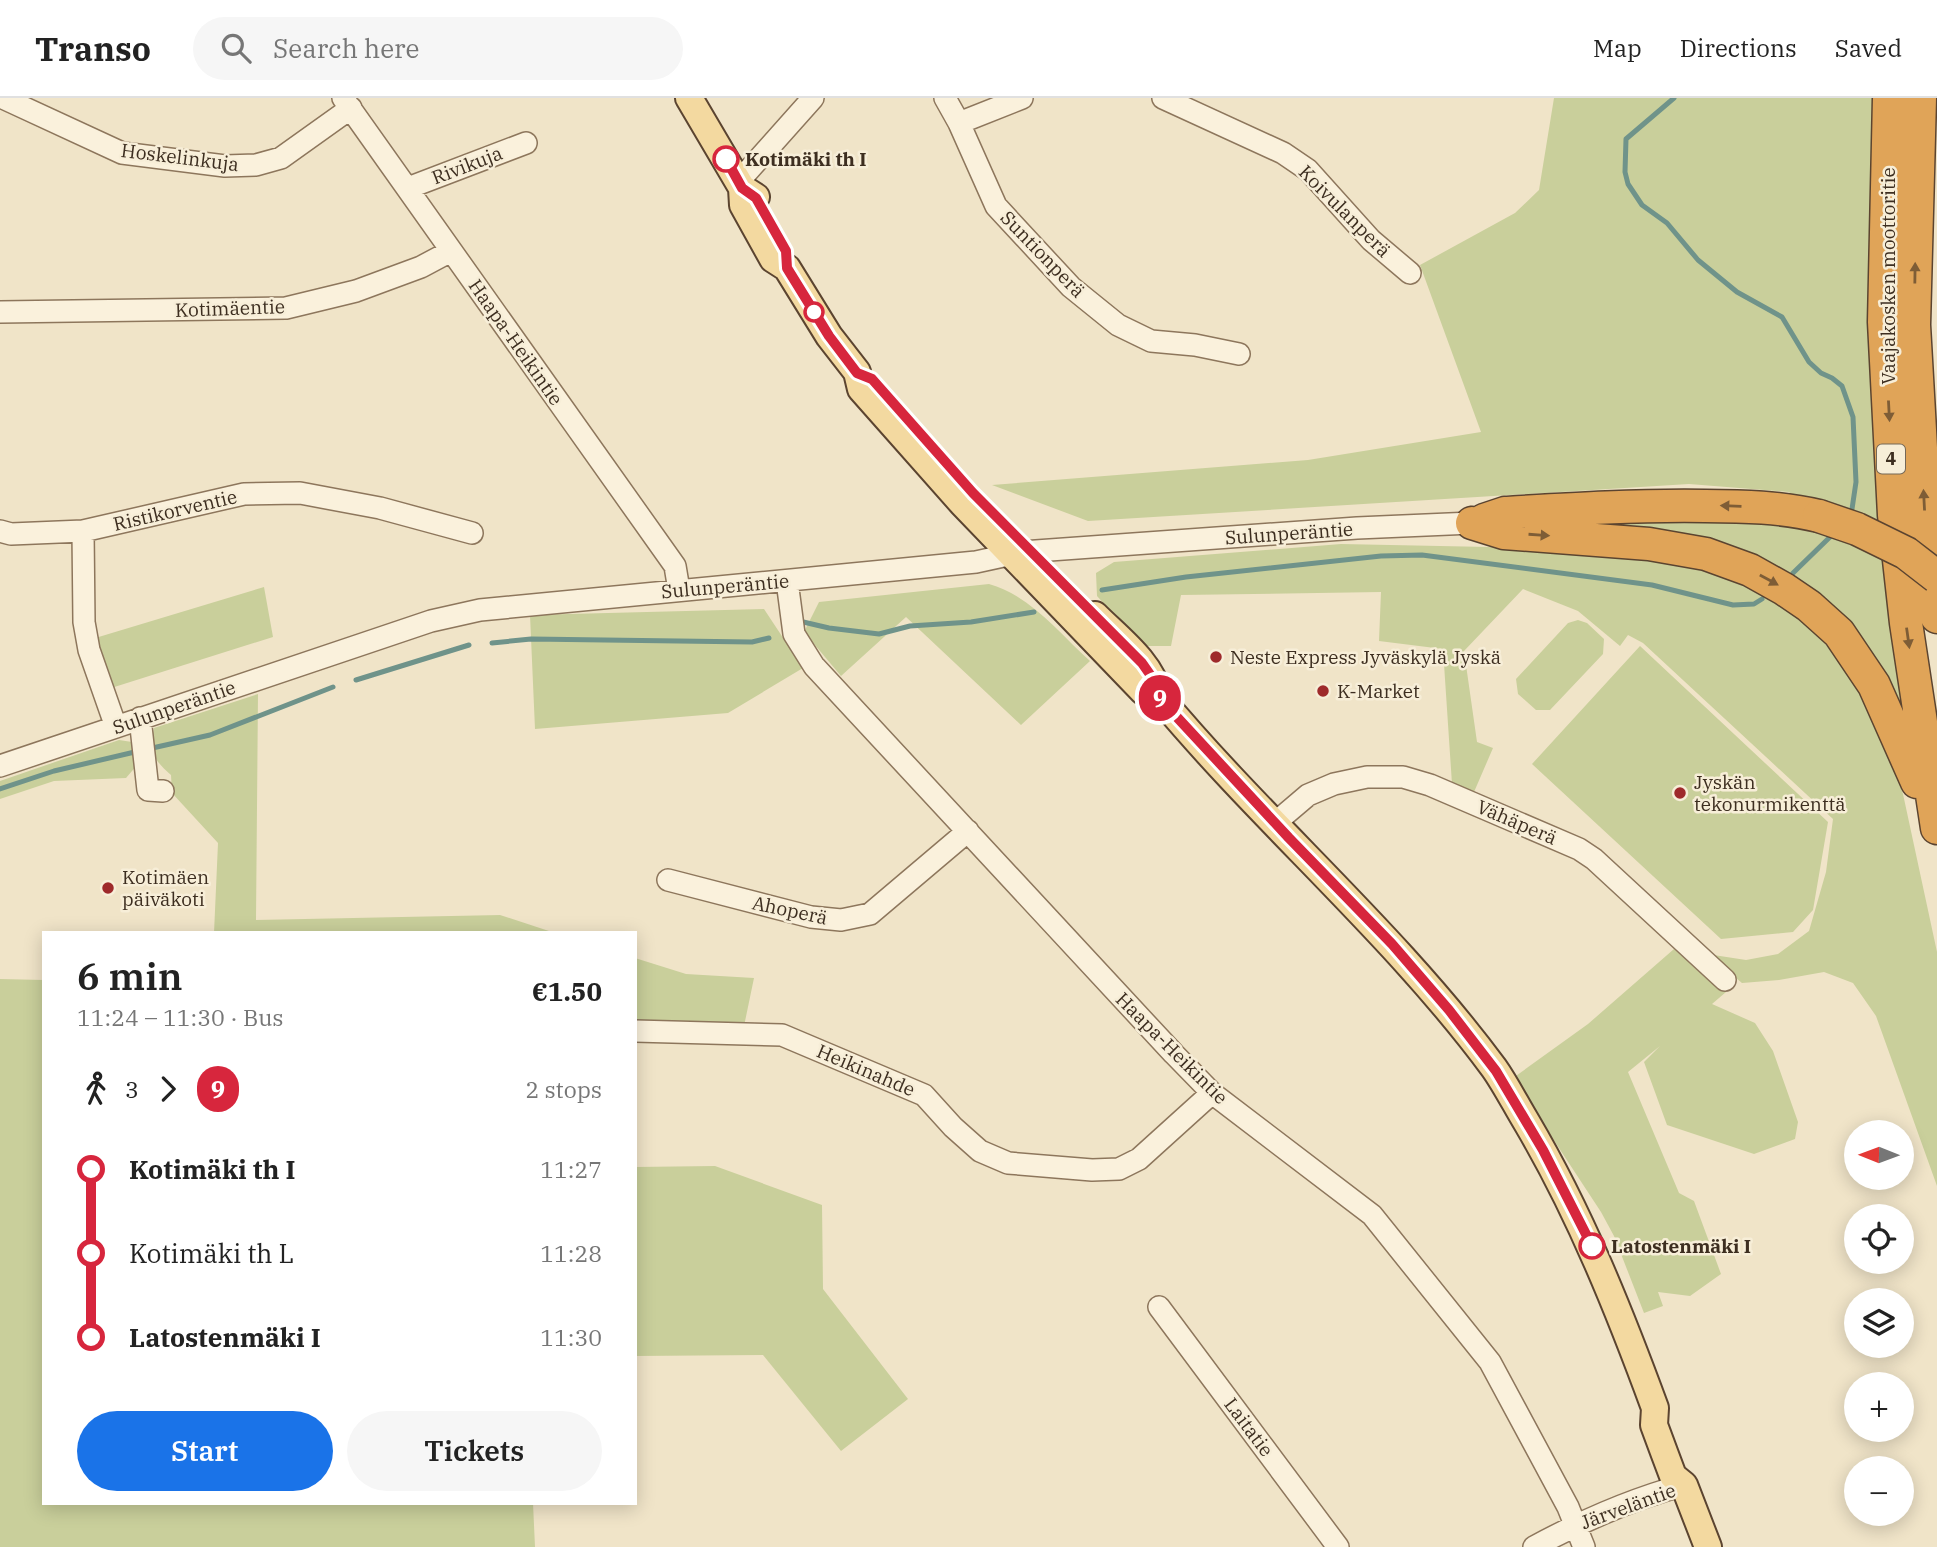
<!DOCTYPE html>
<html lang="en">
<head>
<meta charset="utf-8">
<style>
  body { margin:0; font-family:"IBM Plex Serif",serif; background:#f6f6f6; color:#222; height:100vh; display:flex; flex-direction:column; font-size:26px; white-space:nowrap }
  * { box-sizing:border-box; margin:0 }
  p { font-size:23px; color:#767676 }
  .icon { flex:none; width:38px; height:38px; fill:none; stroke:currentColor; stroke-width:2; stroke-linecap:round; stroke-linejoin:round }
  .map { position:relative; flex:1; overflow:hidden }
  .sheet { position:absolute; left:42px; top:833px; width:595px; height:574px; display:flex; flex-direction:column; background:#fff; border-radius:0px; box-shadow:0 4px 18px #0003 }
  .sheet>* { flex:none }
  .badge { padding:0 14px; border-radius:23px; font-size:24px; line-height:46px }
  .needle { width:46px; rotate:271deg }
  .controls { position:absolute; left:1844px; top:1022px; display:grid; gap:14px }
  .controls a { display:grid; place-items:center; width:70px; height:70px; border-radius:50%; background:#fff; box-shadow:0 4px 18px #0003; font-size:35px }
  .map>.badge { position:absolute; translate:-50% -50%; box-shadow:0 0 0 4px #fff }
  .legs { display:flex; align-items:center; gap:10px; height:77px; padding:0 35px; font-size:23px }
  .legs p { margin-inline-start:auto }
  .head { display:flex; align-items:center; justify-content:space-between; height:119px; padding:0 35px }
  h1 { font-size:38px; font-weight:600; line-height:52px }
  .button { display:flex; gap:14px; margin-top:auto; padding:14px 35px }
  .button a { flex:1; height:80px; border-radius:42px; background:#1a73e8; color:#fff; font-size:28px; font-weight:600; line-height:80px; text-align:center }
  .button a+a { background:#f6f6f6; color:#222 }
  ul { padding:0 35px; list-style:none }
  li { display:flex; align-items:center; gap:24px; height:84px; font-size:26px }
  li i { display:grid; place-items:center; width:10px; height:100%; margin:0 9px; background:currentColor }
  li i::after { content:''; width:18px; height:18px; margin:-9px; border:5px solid; border-radius:50%; background:#fff }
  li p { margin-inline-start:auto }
  li:first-child i { background:linear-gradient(#0000 50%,currentColor 0) }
  li:last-child i { background:linear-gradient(currentColor 50%,#0000 0) }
  header { display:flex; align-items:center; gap:42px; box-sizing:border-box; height:98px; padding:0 35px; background:#fff; border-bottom:2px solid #e0e0e0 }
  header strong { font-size:33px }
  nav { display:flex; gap:38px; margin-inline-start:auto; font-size:24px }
  .search { width:490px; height:63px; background:#f6f6f6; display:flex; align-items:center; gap:18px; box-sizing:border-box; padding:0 24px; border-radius:38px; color:#767676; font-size:26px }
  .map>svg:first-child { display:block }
  .green { fill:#c9cf9b }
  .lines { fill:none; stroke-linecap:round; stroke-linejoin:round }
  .stream { stroke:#6f938a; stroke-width:5 }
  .minor-casing { stroke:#8d765c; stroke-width:24 }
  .major-casing { stroke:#5b4430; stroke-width:30 }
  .highway-casing { stroke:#5b4430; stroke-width:35 }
  .minor { stroke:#faf1dc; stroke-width:21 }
  .major { stroke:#f3d9a0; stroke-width:26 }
  .highway { stroke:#e0a458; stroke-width:32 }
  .highway-bridge-casing { stroke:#5b4430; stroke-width:35; stroke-linecap:butt }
  .highway-bridge { stroke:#e0a458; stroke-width:32 }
  .oneway { fill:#7e5d36 }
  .line-1-casing { stroke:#fff; stroke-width:16 }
  .line-1 { stroke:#d7263d; stroke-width:10 }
  .stop-1-dot { fill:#fff; stroke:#d7263d; stroke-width:3.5 }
  .poi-dot { fill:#9e2a2b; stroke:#f7eed8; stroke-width:2.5 }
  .labels { text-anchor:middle; stroke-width:5; stroke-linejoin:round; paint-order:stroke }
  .shield { fill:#f7eed8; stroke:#756857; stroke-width:2 }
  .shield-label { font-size:18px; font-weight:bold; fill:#3d2e20 }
  .street-label { font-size:19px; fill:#3d2e20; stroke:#f7eed8 }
  .stop-label { font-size:19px; font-weight:bold; fill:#3d2e20; stroke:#f7eed8; text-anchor:start }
  .poi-label { font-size:19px; fill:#3d2e20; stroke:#f7eed8; text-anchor:start }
</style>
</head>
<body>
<header>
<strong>Transo</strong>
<div class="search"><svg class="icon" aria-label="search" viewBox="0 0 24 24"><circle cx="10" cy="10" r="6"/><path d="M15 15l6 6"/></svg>Search here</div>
<nav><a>Map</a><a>Directions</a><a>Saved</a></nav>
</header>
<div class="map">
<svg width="1937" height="1449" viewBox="0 0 1937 1449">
  <rect width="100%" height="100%" fill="#f0e4c8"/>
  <!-- green -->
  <path class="green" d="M 1554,0 L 1875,0 C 1872,137 1867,274 1878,410 C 1883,483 1897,555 1906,627 L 1787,482 L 1507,427 L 1800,403 L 1789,394 L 1689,386 L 1088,423 L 992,387 L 1308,362 L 1481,334 L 1420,167 L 1515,115 L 1539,92 Z
    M 1341,446 L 1592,451 L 1701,469 L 1756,490 L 1803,520 L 1862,589 L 1885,639 L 1903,696 L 1937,854 L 1937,1088 L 1876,918 L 1853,885 L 1824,874 L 1779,882 L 1742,885 L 1707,856 L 1746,862 L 1778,856 L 1809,833 L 1826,774 L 1833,721 L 1643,545 L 1628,537 L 1620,548 L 1578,513 L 1523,491 L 1464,553 L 1477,644 L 1493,650 L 1474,694 L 1452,686 L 1443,551 L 1379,543 L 1381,494 L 1181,497 L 1171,548 L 1142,548 L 1097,498 L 1096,475 L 1114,464 Z
    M 989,486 C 1030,497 1059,535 1090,563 L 1021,627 L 906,519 L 841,578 L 804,534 L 819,504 Z
    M 264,489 L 273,539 L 108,591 L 92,541 Z
    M 764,511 L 803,570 L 728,615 L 535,631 L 530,517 Z
    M 1578,522 L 1587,525 L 1604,541 L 1603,556 L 1550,612 L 1536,612 L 1518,596 L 1516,581 L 1568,525 Z
    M 1640,548 L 1828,724 L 1813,812 L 1793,834 L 1721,841 L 1532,666 Z
    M 258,596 L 256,822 L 500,817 L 555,835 L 214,835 L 218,745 L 172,695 L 171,677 C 153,661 149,654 154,630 Z
    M 119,642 L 132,644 L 138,666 L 126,680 L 54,683 L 0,701 L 0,683 Z
    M 1674,851 L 1726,894 L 1712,906 L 1755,925 L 1773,953 L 1798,1024 L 1795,1041 L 1754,1056 L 1667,1027 L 1644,964 L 1660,948 L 1628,974 L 1679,1095 L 1694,1103 L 1721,1176 L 1690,1198 L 1658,1194 L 1663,1208 L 1644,1215 L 1614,1138 L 1601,1114 L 1513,980 L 1588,926 Z
    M 635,860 L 686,876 L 754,880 L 743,933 L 635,930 Z
    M 0,881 L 44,882 L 44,1405 L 533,1405 L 535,1449 L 0,1449 Z
    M 715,1068 L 822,1107 L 823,1191 L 908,1301 L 841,1353 L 763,1257 L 635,1258 L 635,1069 Z"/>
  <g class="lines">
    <!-- stream -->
    <path class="stream" d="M 1674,0 L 1626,41 L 1625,74 L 1628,86 L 1642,107 L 1667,125 L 1698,162 L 1737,194 L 1782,219 L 1809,264 L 1821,275 L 1832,280 L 1842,288 L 1853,319 L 1856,384 L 1852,411
      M 1793,475 L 1830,439
      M 1102,492 L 1186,479 L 1381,458 L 1422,457 L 1652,487 L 1733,507 L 1754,506 L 1762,501
      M 799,523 L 829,530 L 879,536 L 910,528 L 971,524 L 1034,514
      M 492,545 L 531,541 L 752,544 L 769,540
      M 356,582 L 469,547
      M 148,651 L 210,637 L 333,589
      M 0,691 L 54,673 L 139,653"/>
    <defs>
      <path id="minor" d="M 3,0 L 122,55 L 225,68 L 256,67 L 281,60 L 351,10
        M 343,0 L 675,468 L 679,492
        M 945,0 L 959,25 L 996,108 L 1071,189 L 1118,227 L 1151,243 L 1195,247 L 1239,256
        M 1163,0 L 1283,55 L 1308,72 L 1371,142 L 1410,175
        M 959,25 L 1022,0
        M 739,83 L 813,0
        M 408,90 L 526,45
        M 0,214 L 286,210 L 356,193 L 421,169 L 451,153
        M 0,433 L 11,436 L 83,433 L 244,396 L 300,395 L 380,410 L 472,435
        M 83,433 L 84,524 L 89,552 L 116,629
        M 787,483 L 794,536 L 814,568 L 1174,956 L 1212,995 L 1372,1117 L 1490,1264 L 1568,1409 L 1584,1449
        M 140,620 L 148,692 L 163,693
        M 0,668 L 431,523 L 480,512 L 976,464 L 1022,454 L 1357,430 L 1472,425
        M 1275,725 L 1308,697 L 1334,686 L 1367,679 L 1403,679 L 1430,687 L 1579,751 L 1594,761 L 1725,882
        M 668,782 L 811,819 L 841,822 L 870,816 L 968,733
        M 635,933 L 782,937 L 924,997 L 953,1029 L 980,1053 L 1008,1065 L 1092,1072 L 1119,1071 L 1139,1061 L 1212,995
        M 1159,1209 L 1338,1449
        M 1534,1449 C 1582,1423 1632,1401 1684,1387"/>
      <path id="major" d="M 689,0 L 742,90 L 756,99
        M 742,90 L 743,107 L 773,161 L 787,170 L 829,238 L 857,274 L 861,291 L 962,405 L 1143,593 L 1160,600 C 1267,728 1395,836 1494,970 C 1506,987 1516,1007 1527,1025 C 1580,1115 1619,1212 1655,1310 L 1654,1327 L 1664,1354 L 1673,1378 L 1684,1387 L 1708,1449
        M 1095,517 C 1119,541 1151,564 1159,598"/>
      <path id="highway" d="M 1889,0 L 1884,224 L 1894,417 L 1906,525 L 1937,730
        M 1920,0 L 1914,227 L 1925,420 L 1937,519
        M 1484,422 L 1505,415 C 1572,411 1638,407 1705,408 C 1743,408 1782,409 1819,418
        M 1472,425 L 1504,435 L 1649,446 L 1706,456 L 1750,472 L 1784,491 L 1809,508 L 1839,535 L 1874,587 L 1917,684"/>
    </defs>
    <!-- minor casing -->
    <use href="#minor" class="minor-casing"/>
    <!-- major casing -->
    <use href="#major" class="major-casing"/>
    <!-- highway casing -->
    <use href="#highway" class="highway-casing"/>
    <!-- minor -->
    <use href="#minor" class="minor"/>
    <!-- major -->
    <use href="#major" class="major"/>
    <!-- highway -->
    <use href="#highway" class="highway"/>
    <defs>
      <path id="highway-bridge" d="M 1819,418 L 1857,431 L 1906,455 L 1937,479"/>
    </defs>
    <!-- highway-bridge casing -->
    <use href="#highway-bridge" class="highway-bridge-casing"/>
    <!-- highway-bridge -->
    <use href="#highway-bridge" class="highway-bridge"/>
  </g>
  <!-- one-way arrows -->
  <defs><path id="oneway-solid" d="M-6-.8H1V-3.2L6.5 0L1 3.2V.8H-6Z" transform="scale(1.75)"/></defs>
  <g class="oneway">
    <use href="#oneway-solid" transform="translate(1915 175) rotate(-89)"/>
    <use href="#oneway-solid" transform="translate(1889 313) rotate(87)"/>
    <use href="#oneway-solid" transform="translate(1924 402) rotate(-93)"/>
    <use href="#oneway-solid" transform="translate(1731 408) rotate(-178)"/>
    <use href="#oneway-solid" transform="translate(1539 437) rotate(4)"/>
    <use href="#oneway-solid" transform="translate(1769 482) rotate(29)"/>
    <use href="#oneway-solid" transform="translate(1908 540) rotate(82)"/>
  </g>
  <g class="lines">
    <defs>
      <path id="line-1" d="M 726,61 L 742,90 L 756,100 L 786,153 L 787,170 L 829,238 L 857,275 L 872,281 L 973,395 L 1142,565 L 1156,585 L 1162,603 L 1289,740 L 1392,846 L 1449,912 L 1496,973 L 1543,1052 L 1592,1148"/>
    </defs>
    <!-- line-1 casing -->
    <use href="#line-1" class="line-1-casing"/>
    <!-- line-1 -->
    <use href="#line-1" class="line-1"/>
  </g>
  <!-- markers -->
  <g class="stop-1-dot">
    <circle cx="726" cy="61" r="12"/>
    <circle cx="814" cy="214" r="9"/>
    <circle cx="1592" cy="1148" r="12"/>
  </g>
  <g class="poi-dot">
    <circle cx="1216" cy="559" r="7"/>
    <circle cx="1323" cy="593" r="7"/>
    <circle cx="1680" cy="695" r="7"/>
    <circle cx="108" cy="790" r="7"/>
  </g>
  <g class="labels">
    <!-- shield labels -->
    <rect class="shield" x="1877" y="346.5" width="28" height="29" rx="5"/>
    <g class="shield-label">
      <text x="1891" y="367">4</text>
    </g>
    <!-- street labels -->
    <g class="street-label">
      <text transform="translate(180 59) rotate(7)" y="7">Hoskelinkuja</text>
      <text transform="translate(467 67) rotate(-21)" y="7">Rivikuja</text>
      <text transform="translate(1345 113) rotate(45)" y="7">Koivulanperä</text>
      <text transform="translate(1043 156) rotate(46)" y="7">Suntionperä</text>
      <text transform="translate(1888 178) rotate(-90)" y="7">Vaajakosken moottoritie</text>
      <text transform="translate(230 210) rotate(-2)" y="7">Kotimäentie</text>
      <text transform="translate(516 244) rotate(55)" y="7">Haapa-Heikintie</text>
      <text transform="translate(175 412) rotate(-13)" y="7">Ristikorventie</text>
      <text transform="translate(1289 435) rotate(-4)" y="7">Sulunperäntie</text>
      <text transform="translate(725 488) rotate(-5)" y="7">Sulunperäntie</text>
      <text transform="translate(174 609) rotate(-19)" y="7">Sulunperäntie</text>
      <text transform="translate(1517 724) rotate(23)" y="7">Vähäperä</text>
      <text transform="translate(790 812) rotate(12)" y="7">Ahoperä</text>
      <text transform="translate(1172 950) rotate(45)" y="7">Haapa-Heikintie</text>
      <text transform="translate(866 972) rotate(23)" y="7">Heikinahde</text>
      <text transform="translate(1249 1329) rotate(53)" y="7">Laitatie</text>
      <text transform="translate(1628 1408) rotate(-20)" y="7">Järveläntie</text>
    </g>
    <!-- stop labels -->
    <g class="stop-label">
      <text x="745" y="68">Kotimäki th I</text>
      <text x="1611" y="1155">Latostenmäki I</text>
    </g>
    <!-- poi labels -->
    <g class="poi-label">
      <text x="1230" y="566">Neste Express Jyväskylä Jyskä</text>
      <text x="1337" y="600">K-Market</text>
      <text x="1694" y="691">Jyskän<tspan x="1694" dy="22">tekonurmikenttä</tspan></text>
      <text x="122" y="786">Kotimäen<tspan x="122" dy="22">päiväkoti</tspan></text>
    </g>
  </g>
</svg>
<div class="controls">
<a><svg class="needle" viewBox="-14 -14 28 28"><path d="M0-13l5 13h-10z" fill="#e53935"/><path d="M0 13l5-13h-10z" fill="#767676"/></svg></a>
<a><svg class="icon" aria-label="locate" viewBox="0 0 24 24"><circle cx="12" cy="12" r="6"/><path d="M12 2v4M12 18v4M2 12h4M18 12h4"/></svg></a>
<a><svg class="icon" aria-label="layers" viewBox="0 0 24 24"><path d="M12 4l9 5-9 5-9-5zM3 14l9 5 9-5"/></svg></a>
<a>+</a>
<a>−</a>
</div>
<b class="badge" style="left:1160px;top:600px;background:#d7263d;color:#fff">9</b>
<section class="sheet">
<div class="head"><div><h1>6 min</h1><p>11:24 – 11:30 · Bus</p></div><b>€1.50</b></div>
<div class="legs"><svg class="icon" aria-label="walk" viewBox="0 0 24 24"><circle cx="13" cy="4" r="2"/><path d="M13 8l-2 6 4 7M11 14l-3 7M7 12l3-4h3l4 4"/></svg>3<svg class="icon" aria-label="forward" viewBox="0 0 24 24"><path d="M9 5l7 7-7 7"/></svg><b class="badge" style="background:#d7263d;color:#fff">9</b><p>2 stops</p></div>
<ul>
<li><i style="color:#d7263d"></i><b>Kotimäki th I</b><p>11:27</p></li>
<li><i style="color:#d7263d"></i><span>Kotimäki th L</span><p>11:28</p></li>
<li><i style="color:#d7263d"></i><b>Latostenmäki I</b><p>11:30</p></li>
</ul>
<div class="button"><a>Start</a><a>Tickets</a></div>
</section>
</div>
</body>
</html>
